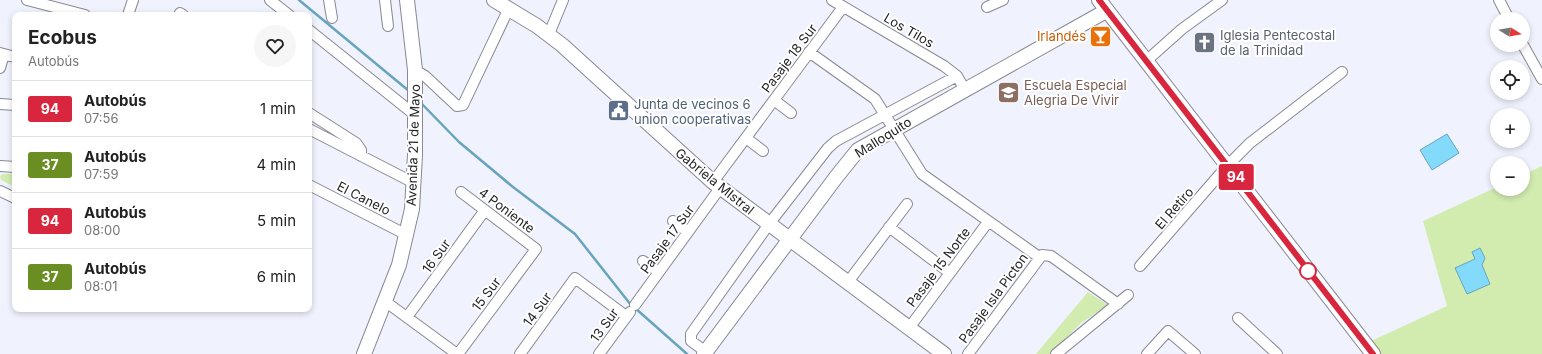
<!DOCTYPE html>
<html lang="es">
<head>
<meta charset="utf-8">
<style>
  body { margin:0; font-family:Inter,sans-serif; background:#f6f6f6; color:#222; height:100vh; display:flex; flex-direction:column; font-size:15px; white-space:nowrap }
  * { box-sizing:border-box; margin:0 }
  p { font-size:13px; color:#767676 }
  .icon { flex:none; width:22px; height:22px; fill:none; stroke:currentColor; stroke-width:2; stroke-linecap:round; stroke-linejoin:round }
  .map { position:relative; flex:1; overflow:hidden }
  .side { position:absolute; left:12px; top:12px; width:300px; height:300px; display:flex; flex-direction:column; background:#fff; border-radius:8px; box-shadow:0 2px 6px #0003 }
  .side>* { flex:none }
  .badge { padding:0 8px; border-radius:3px; font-size:14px; line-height:26px }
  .needle { width:26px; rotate:101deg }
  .fabs { position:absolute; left:1490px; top:12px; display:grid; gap:8px }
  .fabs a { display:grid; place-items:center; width:40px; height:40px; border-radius:50%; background:#fff; box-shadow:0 2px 6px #0003; font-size:20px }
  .map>.badge { position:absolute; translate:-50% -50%; box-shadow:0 0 0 2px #fff }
  .round { display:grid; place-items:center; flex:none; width:42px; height:42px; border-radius:21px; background:#f6f6f6 }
  .headline { display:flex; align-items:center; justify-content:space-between; height:68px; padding:0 16px }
  h1 { font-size:19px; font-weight:700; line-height:30px }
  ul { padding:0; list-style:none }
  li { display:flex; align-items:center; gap:12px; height:56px; padding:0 16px; border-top:1px solid #e0e0e0 }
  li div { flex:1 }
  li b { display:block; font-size:15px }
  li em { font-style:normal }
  li .badge { min-width:44px; font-weight:700; text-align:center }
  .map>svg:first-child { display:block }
  .green { fill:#d2ecb0 }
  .water { fill:#84dafb; stroke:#68a4bc }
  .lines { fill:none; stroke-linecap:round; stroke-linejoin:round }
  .stream { stroke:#68a4bc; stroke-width:2.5 }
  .street-casing { stroke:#888993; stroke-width:12 }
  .secondary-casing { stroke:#888993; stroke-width:16 }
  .street { stroke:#fff; stroke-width:10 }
  .secondary { stroke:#fff; stroke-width:14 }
  .line-casing { stroke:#fff; stroke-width:9 }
  .line { stroke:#d7263d; stroke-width:6 }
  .stop-dot { fill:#fff; stroke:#d7263d; stroke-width:2 }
  .labels { text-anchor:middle; stroke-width:4; stroke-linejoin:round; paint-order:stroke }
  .street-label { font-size:13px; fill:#252529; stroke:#fff }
  .worship-label { font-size:13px; fill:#5b616d; stroke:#fff; text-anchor:start }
  .food-label { font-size:13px; fill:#c56008; stroke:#fff; text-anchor:end }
  .education-label { font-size:13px; fill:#785e54; stroke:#fff; text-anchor:start }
  .service-label { font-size:13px; fill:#4e5e75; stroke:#fff; text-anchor:start }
</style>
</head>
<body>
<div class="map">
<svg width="1542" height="354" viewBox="0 0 1542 354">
  <rect width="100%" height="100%" fill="#f0f2fd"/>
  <!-- green -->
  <path class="green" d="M 1542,166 L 1542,354 L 1380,354 L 1371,341 L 1447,306 L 1423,221 L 1497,187 L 1497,189 L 1523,189 L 1523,175 Z
    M 3,174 L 15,174 L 15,187 L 1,180 L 0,176 Z
    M 1088,292 L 1108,305 L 1081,323 L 1050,354 L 1036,354 Z"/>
  <!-- water -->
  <path class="water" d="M 1447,134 L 1459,153 L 1432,170 L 1420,150 Z
    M 1480,248 L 1485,258 L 1482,265 L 1490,284 L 1467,294 L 1455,268 L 1475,259 L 1472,252 Z"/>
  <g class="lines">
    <!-- stream -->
    <path class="stream" d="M 299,0 L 409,91
      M 420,102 L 459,142 L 513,187 L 575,234 L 631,305
      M 635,308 L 687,354"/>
    <defs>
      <path id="street" d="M 27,0 L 85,15
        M 270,0 L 289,15
        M 329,0 L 332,18
        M 385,0 L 388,26
        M 832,0 L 944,66 L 957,76 L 965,90
        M 1499,0 L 1509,19
        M 987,7 L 1003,0
        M 128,15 L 133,0
        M 179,15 L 180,13 L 183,15
        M 309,30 L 415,115
        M 549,34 L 563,0
        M 1523,45 L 1542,79
        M 809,52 L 875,99 L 922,174 L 1039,257
        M 0,53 L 15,57
        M 1145,62 L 1182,29 L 1222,0
        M 0,68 L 4,54
        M 415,70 L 425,76 L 457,106 L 463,105 L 509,8
        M 774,100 L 791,113
        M 0,104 L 15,105
        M 309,113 L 356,143 L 361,150 L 361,156
        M 309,129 L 414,183
        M 746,138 L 763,151
        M 0,166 L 15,167
        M 713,182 L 843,7
        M 309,185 L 407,235
        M 0,191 L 15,198
        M 673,221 L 688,232
        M 889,227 L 950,273
        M 643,261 L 659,272
        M 1140,266 L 1227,166 L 1250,143 L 1342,72
        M 848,282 L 907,204
        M 386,302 L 457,354
        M 635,305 L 720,188
        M 407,317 L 485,210
        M 1238,318 L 1277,354
        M 909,328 L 988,222
        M 706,352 L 691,341 L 691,334 L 769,224 L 828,148 L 836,141 L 957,76
        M 458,354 L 536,249 L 461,192
        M 520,354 L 575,278 L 626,316
        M 599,354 L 630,312
        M 968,354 L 1042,255 L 1051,256 L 1118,304
        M 1056,354 L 1128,295
        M 1147,354 L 1168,331 L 1195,354"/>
      <path id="secondary" d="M 494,0 L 537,26 L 562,45 L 713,182 L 944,354
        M 1099,0 L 1373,354
        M 364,354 L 399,265 L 412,209 L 415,155 L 415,70 L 407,0
        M 704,354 L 837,176 L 858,150 L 1106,11"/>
    </defs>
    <!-- street casing -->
    <use href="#street" class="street-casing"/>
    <!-- secondary casing -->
    <use href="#secondary" class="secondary-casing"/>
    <!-- street -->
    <use href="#street" class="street"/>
    <!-- secondary -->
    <use href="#secondary" class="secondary"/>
  </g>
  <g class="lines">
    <defs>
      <path id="line" d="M 1099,0 L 1373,354"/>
    </defs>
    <!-- line casing -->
    <use href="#line" class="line-casing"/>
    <!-- line -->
    <use href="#line" class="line"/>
  </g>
  <!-- icons -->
  <defs>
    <symbol id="bar-square" viewBox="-11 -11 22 22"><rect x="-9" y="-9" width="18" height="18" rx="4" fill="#e8710a" stroke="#fff"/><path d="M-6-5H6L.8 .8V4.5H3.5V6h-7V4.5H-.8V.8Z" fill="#fff"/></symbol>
    <symbol id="church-square" viewBox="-11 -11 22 22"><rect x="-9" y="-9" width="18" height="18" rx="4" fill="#6b7280" stroke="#fff"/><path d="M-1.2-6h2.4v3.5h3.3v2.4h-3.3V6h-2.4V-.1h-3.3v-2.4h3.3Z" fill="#fff"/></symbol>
    <symbol id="school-square" viewBox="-11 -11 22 22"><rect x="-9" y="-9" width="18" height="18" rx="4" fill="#8d6e63" stroke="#fff"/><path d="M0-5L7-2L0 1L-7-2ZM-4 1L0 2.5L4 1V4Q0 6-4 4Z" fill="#fff"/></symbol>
    <symbol id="civic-square" viewBox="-11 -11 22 22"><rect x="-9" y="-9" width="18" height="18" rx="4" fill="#5c6f8a" stroke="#fff"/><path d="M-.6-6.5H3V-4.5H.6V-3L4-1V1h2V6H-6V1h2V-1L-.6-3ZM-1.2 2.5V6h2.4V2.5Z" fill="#fff"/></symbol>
  </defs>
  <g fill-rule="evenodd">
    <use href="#bar-square" x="1088" y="24" width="25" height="25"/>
    <use href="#church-square" x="1192" y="30" width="25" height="25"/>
    <use href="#school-square" x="996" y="80" width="25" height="25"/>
    <use href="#civic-square" x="606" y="98" width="25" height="25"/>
  </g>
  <!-- markers -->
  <circle class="stop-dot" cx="1308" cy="271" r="8"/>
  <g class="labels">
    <!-- street labels -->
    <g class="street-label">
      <text transform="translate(909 30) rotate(30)" y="5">Los Tilos</text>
      <text transform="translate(789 58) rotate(-53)" y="5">Pasaje 18 Sur</text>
      <text transform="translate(883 137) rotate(-32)" y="5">Malloquito</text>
      <text transform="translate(413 145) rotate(-88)" y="5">Avenida 21 de Mayo</text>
      <text transform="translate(715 181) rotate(39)" y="5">Gabriela MIstral</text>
      <text transform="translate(364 198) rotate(27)" y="5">El Canelo</text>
      <text transform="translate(1174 208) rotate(-49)" y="5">El Retiro</text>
      <text transform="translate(507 210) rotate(37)" y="5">4 Poniente</text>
      <text transform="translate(667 239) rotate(-54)" y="5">Pasaje 17 Sur</text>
      <text transform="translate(436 256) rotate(-54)" y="5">16 Sur</text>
      <text transform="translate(938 267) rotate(-53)" y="5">Pasaje 15 Norte</text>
      <text transform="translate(486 294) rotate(-53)" y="5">15 Sur</text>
      <text transform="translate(993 298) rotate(-54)" y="5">Pasaje Isla Picton</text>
      <text transform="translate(537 309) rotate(-54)" y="5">14 Sur</text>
      <text transform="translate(604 325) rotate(-54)" y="5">13 Sur</text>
    </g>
    <!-- worship labels -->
    <g class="worship-label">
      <text x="1220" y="40">Iglesia Pentecostal<tspan x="1220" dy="15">de la Trinidad</tspan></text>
    </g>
    <!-- food labels -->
    <g class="food-label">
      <text x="1086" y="41">Irlandés</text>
    </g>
    <!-- education labels -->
    <g class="education-label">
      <text x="1024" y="90">Escuela Especial<tspan x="1024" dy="15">Alegria De Vivir</tspan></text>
    </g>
    <!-- service labels -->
    <g class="service-label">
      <text x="634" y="109">Junta de vecinos 6<tspan x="634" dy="15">union cooperativas</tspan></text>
    </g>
  </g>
</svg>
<div class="fabs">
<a><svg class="needle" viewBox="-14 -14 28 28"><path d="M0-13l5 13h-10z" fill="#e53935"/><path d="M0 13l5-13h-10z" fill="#767676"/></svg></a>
<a><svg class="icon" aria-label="locate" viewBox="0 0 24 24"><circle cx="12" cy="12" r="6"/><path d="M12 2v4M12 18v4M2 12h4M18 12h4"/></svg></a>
<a>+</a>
<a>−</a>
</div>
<b class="badge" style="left:1236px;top:177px;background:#d7263d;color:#fff">94</b>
<section class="side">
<div class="headline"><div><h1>Ecobus</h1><p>Autobús</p></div><a class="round"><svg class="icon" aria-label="heart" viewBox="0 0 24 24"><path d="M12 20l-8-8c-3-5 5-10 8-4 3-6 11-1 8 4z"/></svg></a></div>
<ul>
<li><span class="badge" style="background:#d7263d;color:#fff">94</span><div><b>Autobús</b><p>07:56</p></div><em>1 min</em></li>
<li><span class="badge" style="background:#6b8e23;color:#fff">37</span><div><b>Autobús</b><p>07:59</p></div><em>4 min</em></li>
<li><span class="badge" style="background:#d7263d;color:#fff">94</span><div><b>Autobús</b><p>08:00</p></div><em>5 min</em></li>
<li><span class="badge" style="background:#6b8e23;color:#fff">37</span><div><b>Autobús</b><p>08:01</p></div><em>6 min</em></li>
</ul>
</section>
</div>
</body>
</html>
